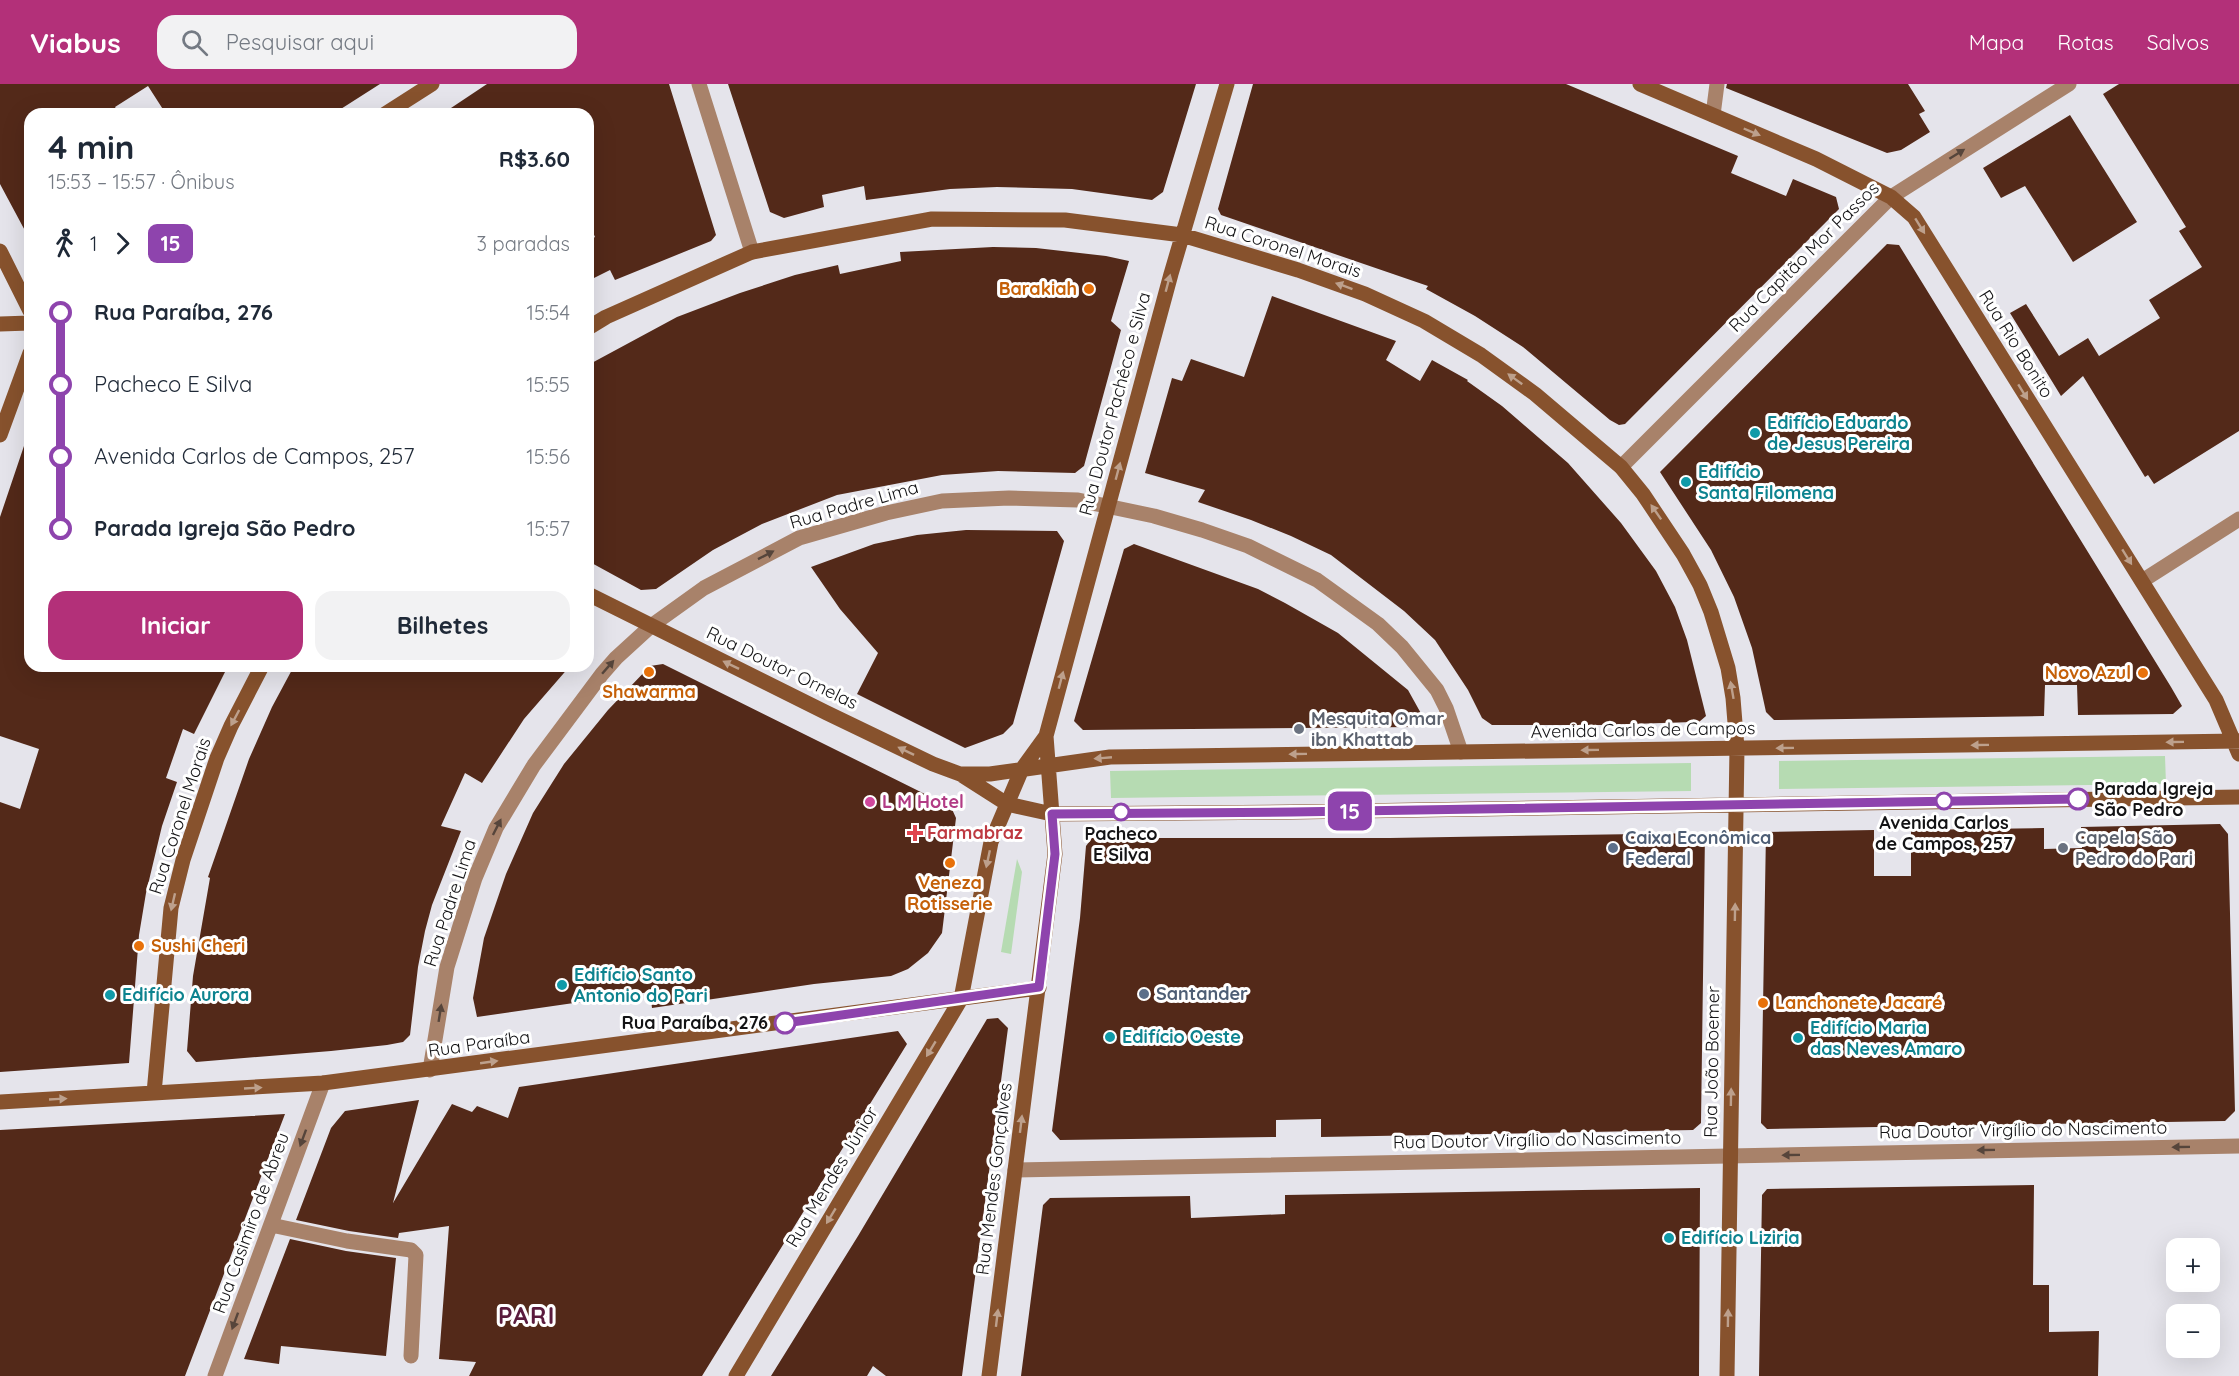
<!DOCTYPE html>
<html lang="pt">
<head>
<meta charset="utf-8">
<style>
  body { margin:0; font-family:Quicksand,sans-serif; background:#f2f2f3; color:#1f2937; height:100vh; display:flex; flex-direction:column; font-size:22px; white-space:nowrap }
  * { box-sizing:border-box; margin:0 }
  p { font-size:20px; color:#747a83 }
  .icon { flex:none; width:33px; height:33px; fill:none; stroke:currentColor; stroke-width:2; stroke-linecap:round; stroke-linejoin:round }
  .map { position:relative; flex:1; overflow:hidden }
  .sheet { position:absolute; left:24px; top:24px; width:570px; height:564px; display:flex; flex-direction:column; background:#fff; border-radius:18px; box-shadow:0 6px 24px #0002 }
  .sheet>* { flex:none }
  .badge { padding:0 12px; border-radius:9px; font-size:21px; line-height:39px }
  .controls { position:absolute; left:2166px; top:1154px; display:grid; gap:12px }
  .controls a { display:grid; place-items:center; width:54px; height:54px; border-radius:12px; background:#fff; box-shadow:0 6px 24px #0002; font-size:30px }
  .map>.badge { position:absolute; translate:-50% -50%; box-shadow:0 0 0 3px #fff }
  .legs { display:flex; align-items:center; gap:9px; height:66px; padding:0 24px; font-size:20px }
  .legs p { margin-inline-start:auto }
  .head { display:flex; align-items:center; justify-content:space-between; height:102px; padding:0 24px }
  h1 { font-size:33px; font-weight:700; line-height:45px }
  .button { display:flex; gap:12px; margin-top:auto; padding:12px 24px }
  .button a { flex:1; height:69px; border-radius:18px; background:#b33079; color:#fff; font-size:24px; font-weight:700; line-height:69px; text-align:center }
  .button a+a { background:#f2f2f3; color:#1f2937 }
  ul { padding:0 24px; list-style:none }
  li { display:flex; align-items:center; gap:21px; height:72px; font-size:22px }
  li i { display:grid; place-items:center; width:9px; height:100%; margin:0 8px; background:currentColor }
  li i::after { content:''; width:15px; height:15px; margin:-8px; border:4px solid; border-radius:50%; background:#fff }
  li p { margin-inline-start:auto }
  li:first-child i { background:linear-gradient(#0000 50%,currentColor 0) }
  li:last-child i { background:linear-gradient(currentColor 50%,#0000 0) }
  header { display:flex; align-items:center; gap:36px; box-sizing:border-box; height:84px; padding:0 30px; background:#b33079; color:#fff }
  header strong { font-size:28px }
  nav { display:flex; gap:33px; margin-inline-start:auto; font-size:21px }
  .search { width:420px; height:54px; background:#f2f2f3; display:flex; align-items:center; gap:15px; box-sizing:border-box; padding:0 21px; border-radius:18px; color:#747a83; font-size:22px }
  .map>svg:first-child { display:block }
  .green { fill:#b6dbb2 }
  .building { fill:#532919 }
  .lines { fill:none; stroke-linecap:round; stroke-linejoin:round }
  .street { stroke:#a8826a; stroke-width:15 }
  .secondary { stroke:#87522d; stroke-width:15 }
  .oneway { fill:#bda08c }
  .oneway2 { fill:#56453b }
  .line-1-casing { stroke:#fff; stroke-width:14 }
  .line-1 { stroke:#8e44ad; stroke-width:9 }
  .food-dot { fill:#e8710a; stroke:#fff; stroke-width:2 }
  .culture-dot { fill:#0f9aa8; stroke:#fff; stroke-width:2 }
  .worship-dot { fill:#6b7280; stroke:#fff; stroke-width:2 }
  .stop-1-dot { fill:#fff; stroke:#8e44ad; stroke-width:3 }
  .hotel-dot { fill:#d1479c; stroke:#fff; stroke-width:2 }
  .health-dot { fill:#e0444e; stroke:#fff; stroke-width:2 }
  .service-dot { fill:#5c6f8a; stroke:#fff; stroke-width:2 }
  .labels { text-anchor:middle; stroke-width:6; stroke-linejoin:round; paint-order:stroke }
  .street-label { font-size:18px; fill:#131315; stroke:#fff }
  .food-label { font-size:18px; font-weight:bold; fill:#c56008; stroke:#fff; text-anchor:end }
  .culture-label { font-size:18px; font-weight:bold; fill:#0d838f; stroke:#fff; text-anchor:start }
  .worship-label { font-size:18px; font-weight:bold; fill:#5b616d; stroke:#fff; text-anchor:start }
  .stop-label { font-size:18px; font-weight:bold; fill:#131315; stroke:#fff }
  .hotel-label { font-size:18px; font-weight:bold; fill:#b23c85; stroke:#fff; text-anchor:start }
  .health-label { font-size:18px; font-weight:bold; fill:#be3a42; stroke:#fff; text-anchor:start }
  .service-label { font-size:18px; font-weight:bold; fill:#4e5e75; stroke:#fff; text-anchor:start }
  .district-label { font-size:24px; font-weight:bold; letter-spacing:1.5px; fill:#5a1b3d; stroke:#fff }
</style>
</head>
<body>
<header>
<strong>Viabus</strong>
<div class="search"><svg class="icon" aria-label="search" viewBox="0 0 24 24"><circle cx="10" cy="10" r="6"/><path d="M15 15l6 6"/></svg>Pesquisar aqui</div>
<nav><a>Mapa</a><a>Rotas</a><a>Salvos</a></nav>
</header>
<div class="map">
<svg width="2239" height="1292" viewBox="0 0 2239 1292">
  <rect width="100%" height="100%" fill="#e5e4eb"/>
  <!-- green -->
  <path class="green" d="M 2165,672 L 2166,700 L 1779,705 L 1779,677 Z
    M 1691,679 L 1691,707 L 1111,714 L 1110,687 Z
    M 1017,775 L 1022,788 L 1011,870 L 1001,868 Z"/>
  <!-- building -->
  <path class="building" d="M 0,0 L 380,0 L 333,30 L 166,30 L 148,2 L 115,23 L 119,30 L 30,30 L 30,156 L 0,100 Z
    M 487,0 L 669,0 L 716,151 L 711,157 L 615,196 L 610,186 L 588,197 L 588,157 L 595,153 L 588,138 L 588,30 L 442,30 Z
    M 728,0 L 1196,0 L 1163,108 L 1152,116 L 1072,105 L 997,103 L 950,105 L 866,116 L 864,102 L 822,111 L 824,123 L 784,134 L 770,128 Z
    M 1253,0 L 1566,0 L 1738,72 L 1731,89 L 1786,112 L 1793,95 L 1836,113 L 1839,125 L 1625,340 L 1619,341 L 1610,336 L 1523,263 L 1475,232 L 1426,205 L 1428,202 L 1221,131 L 1218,125 Z
    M 1727,0 L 1908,0 L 1925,27 L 1919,30 L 1930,48 L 1901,66 L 1887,69 L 1726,4 Z
    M 2119,0 L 2239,0 L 2239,347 L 2154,400 L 2148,391 L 2145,393 L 2083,292 L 2061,312 L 2010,229 L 2026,220 L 2059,272 L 2088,254 L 2099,272 L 2160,234 L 2149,216 L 2202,183 L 2179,147 L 2186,143 L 2103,10 Z
    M 2070,31 L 2137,138 L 2073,178 L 2025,102 L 2001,114 L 1983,84 Z
    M 1887,160 L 1899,161 L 2171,603 L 2182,622 L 2173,630 L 2078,631 L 2077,601 L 2045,601 L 2044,632 L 1774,636 L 1766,628 L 1752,564 L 1734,513 L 1711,466 L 1660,388 Z
    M 993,163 L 1036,164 L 1106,172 L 1129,177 L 1111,237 L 1121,246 L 1084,382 L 1075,389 L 998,387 L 942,391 L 837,411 L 762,440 L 713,466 L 656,505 L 641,506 L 588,477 L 588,281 L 677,233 L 740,209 L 795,191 L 838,181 L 840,190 L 901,177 L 900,168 Z
    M 1272,212 L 1396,257 L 1386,276 L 1420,297 L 1432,276 L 1468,296 L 1467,297 L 1502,322 L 1568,379 L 1621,439 L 1656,487 L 1675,523 L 1687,556 L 1706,632 L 1699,638 L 1693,638 L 1600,641 L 1492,641 L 1482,634 L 1468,606 L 1435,556 L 1404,527 L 1331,471 L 1291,452 L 1251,436 L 1198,418 L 1205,406 L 1145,389 L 1172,294 L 1182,297 L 1191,275 L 1244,293 Z
    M 26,356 L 30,357 L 30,582 L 228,582 L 194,650 L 183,645 L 166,694 L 177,698 L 162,742 L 146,809 L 139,851 L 129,979 L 0,988 L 0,718 L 20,725 L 39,665 L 0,652 L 0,433 Z
    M 966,446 L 1057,447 L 1064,457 L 1013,640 L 1003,650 L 965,664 L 857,610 L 878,569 L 840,525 L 811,483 L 874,460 L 917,451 Z
    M 1134,460 L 1258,505 L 1285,519 L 1338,549 L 1408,606 L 1423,633 L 1415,643 L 1083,646 L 1074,637 L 1124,465 Z
    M 663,580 L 951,723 L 956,734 L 942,849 L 928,869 L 908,885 L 891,892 L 814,900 L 652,924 L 650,908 L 477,933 L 473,914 L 484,854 L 506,790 L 533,729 L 564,680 L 608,626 L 650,582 Z
    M 294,582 L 570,582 L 524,635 L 482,699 L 465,689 L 441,742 L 461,747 L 432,821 L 425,847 L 418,883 L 410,951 L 403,958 L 387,961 L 331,967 L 196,978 L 187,967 L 193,892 L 210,794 L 208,793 L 249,675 L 272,623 Z
    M 2220,740 L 2228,750 L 2235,1027 L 2225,1037 L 1767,1045 L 1761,1039 L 1766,748 L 1874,746 L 1874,792 L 1911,792 L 1911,746 L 2044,744 L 2044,765 L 2082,764 L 2081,743 Z
    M 1705,749 L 1701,1039 L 1693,1046 L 1321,1053 L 1321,1035 L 1276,1036 L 1276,1053 L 1060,1056 L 1052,1047 L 1080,834 L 1086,762 L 1092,754 L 1390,754 Z
    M 998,934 L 1008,944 L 962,1292 L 886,1292 L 873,1282 L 867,1292 L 771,1292 L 858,1152 L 987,935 Z
    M 898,947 L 907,960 L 702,1292 L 469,1292 L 476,1278 L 439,1275 L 449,1142 L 399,1149 L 398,1154 L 349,1147 L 296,1136 L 331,1044 L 345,1027 L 419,1016 L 393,1119 L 452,1020 L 472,1028 L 477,1022 L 508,1034 L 519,1003 Z
    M 285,1030 L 185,1292 L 0,1292 L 0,1046 Z
    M 2034,1101 L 2033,1201 L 2049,1201 L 2049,1248 L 2099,1247 L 2098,1292 L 1759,1292 L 1762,1111 L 1767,1105 Z
    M 1700,1104 L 1699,1292 L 1021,1292 L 1043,1121 L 1050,1114 L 1190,1112 L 1191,1134 L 1285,1130 L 1285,1111 Z
    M 290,1155 L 346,1167 L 396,1174 L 386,1272 L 281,1262 L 279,1280 L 244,1275 Z"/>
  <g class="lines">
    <!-- street -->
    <path class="street" d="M 699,0 L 752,168
      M 1713,31 L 1717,0
      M 1621,383 L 1891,113 L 2069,0
      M 2142,497 L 2239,435
      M 430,986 L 447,883 L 475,794 L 496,744 L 534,681 L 602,590 L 616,574 L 651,542 L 704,504 L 799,454 L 886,429 L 942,417 L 1009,414 L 1078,416 L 1154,432 L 1202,446 L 1248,462 L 1317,496 L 1378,540 L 1402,563 L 1437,606 L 1446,624 L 1461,668
      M 1015,1086 L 2239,1062
      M 271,1141 L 347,1157 L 411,1166 L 416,1171 L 411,1272
      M 215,1292 L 323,999"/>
    <!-- secondary -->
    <path class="secondary" d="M 1640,0 L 1816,75 L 1891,113 L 1914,133 L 2216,616 L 2239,670
      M 385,30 L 432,0
      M 0,167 L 30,227
      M 0,240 L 30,239
      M 588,244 L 606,233 L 752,168 L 932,135 L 1065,136 L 1182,151 L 1298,186 L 1365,210 L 1424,237 L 1481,271 L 1535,310 L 1621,383 L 1643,410 L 1683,470 L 1700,501 L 1711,528 L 1728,584 L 1733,614 L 1737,664 L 1727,1292
      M 0,351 L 30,269
      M 588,510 L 827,629 L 933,680 L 960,690 L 1007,720 L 1052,730 L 1292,728 L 2239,713
      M 960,690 L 990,690 L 1110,673 L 2239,657
      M 154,1009 L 171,824 L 183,776 L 217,674 L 231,642 L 262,582
      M 0,1018 L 323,999 L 1039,904
      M 736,1292 L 961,915 L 991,758 L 1022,685 L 1046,652
      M 989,1292 L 1055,770 L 1046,652 L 1171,190 L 1227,0"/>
  </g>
  <!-- one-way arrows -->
  <defs><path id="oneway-solid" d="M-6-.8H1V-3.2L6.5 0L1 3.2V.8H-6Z" transform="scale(1.5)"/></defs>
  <g class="oneway">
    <use href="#oneway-solid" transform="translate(1752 48) rotate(23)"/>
    <use href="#oneway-solid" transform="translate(1920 142) rotate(58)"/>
    <use href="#oneway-solid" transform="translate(1168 199) rotate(-75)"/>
    <use href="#oneway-solid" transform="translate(1344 202) rotate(-160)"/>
    <use href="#oneway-solid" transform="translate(1515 295) rotate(-144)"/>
    <use href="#oneway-solid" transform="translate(2023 308) rotate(58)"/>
    <use href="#oneway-solid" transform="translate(1118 387) rotate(-75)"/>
    <use href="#oneway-solid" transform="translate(1656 428) rotate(-125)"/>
    <use href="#oneway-solid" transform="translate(2127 473) rotate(58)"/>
    <use href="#oneway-solid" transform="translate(731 581) rotate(-154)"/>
    <use href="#oneway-solid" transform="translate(1061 596) rotate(-75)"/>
    <use href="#oneway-solid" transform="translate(1732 606) rotate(-100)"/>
    <use href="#oneway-solid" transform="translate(235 634) rotate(118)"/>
    <use href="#oneway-solid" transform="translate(2175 658) rotate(179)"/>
    <use href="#oneway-solid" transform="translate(1980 661) rotate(179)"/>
    <use href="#oneway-solid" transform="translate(1785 664) rotate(179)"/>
    <use href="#oneway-solid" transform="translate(1590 666) rotate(179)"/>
    <use href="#oneway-solid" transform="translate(906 667) rotate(-154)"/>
    <use href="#oneway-solid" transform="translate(1298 670) rotate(179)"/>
    <use href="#oneway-solid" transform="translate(1103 674) rotate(175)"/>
    <use href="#oneway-solid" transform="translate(988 775) rotate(102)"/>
    <use href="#oneway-solid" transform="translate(173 818) rotate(103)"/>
    <use href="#oneway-solid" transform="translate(1735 828) rotate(-89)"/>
    <use href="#oneway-solid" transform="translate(931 965) rotate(121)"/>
    <use href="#oneway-solid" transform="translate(489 978) rotate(-8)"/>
    <use href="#oneway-solid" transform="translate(253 1004) rotate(-3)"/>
    <use href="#oneway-solid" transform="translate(1731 1013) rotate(-89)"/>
    <use href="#oneway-solid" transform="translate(58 1015) rotate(-3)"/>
    <use href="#oneway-solid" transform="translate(1021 1040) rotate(-83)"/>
    <use href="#oneway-solid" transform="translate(831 1132) rotate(121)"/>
    <use href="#oneway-solid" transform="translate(997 1234) rotate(-83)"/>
    <use href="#oneway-solid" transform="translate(1728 1234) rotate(-89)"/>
  </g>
  <g class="oneway2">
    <use href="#oneway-solid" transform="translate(1957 70) rotate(-32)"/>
    <use href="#oneway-solid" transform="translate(766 471) rotate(-27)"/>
    <use href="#oneway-solid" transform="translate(608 583) rotate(-49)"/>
    <use href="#oneway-solid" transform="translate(497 743) rotate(-63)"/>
    <use href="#oneway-solid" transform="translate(440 929) rotate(-81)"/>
    <use href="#oneway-solid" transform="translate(303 1054) rotate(110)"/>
    <use href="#oneway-solid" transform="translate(2181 1063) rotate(179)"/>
    <use href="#oneway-solid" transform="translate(1986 1066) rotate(179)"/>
    <use href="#oneway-solid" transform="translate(1791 1071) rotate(179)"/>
    <use href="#oneway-solid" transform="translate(235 1237) rotate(110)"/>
  </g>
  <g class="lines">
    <defs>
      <path id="line-1" d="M 785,939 L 1039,903 L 1055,770 L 1052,730 L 1292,728 L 2078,715"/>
    </defs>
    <!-- line-1 casing -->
    <use href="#line-1" class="line-1-casing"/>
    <!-- line-1 -->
    <use href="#line-1" class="line-1"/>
  </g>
  <!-- markers -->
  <g class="food-dot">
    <circle cx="1089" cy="205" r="6"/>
    <circle cx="649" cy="588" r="6"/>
    <circle cx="2143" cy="589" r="6"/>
    <circle cx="950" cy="779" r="6"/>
    <circle cx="139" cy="862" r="6"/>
    <circle cx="1763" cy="919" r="6"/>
  </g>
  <g class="culture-dot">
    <circle cx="1755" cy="349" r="6"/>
    <circle cx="1686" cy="398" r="6"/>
    <circle cx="562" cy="901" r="6"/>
    <circle cx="110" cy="911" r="6"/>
    <circle cx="1110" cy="953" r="6"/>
    <circle cx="1798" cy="954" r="6"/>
    <circle cx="1669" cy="1154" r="6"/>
  </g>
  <g class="worship-dot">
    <circle cx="1299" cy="645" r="6"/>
    <circle cx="2063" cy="764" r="6"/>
  </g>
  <g class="stop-1-dot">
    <circle cx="2078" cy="715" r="10"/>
    <circle cx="1944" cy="717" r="8"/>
    <circle cx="1121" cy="728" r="8"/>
    <circle cx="785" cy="939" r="10"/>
  </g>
  <circle class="hotel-dot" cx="870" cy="718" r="6"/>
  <path class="health-dot" d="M912 740h6v6h6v6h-6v6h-6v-6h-6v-6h6z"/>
  <g class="service-dot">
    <circle cx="1613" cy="764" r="6"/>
    <circle cx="1144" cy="910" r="6"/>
  </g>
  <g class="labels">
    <!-- street labels -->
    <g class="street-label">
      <text transform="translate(1283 163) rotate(18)" y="6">Rua Coronel Morais</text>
      <text transform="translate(1804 173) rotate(-45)" y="6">Rua Capitão Mor Passos</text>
      <text transform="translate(2016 260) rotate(58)" y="6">Rua Rio Bonito</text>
      <text transform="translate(1115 320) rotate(-75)" y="6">Rua Doutor Pachêco e Silva</text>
      <text transform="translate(854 421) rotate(-16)" y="6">Rua Padre Lima</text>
      <text transform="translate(782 584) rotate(26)" y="6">Rua Doutor Ornelas</text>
      <text transform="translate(1643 646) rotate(-1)" y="6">Avenida Carlos de Campos</text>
      <text transform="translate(180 732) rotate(-72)" y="6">Rua Coronel Morais</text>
      <text transform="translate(450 819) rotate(-72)" y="6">Rua Padre Lima</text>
      <text transform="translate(479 960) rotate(-8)" y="6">Rua Paraíba</text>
      <text transform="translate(1712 978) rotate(-89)" y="6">Rua João Boemer</text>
      <text transform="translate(2023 1046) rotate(-1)" y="6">Rua Doutor Virgílio do Nascimento</text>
      <text transform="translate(1537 1056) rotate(-1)" y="6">Rua Doutor Virgílio do Nascimento</text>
      <text transform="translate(832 1093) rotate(-59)" y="6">Rua Mendes Júnior</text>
      <text transform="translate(994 1095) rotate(-83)" y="6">Rua Mendes Gonçalves</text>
      <text transform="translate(251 1139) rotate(-70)" y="6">Rua Casimiro de Abreu</text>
    </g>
    <!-- food labels -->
    <g class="food-label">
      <text x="1077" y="211">Barakiah</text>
      <text x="2131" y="595">Novo Azul</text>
      <text x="649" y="614" text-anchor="middle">Shawarma</text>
      <text x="950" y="805" text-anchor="middle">Veneza<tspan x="950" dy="21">Rotisserie</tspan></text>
      <text x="151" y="868" text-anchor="start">Sushi Cheri</text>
      <text x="1775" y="925" text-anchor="start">Lanchonete Jacaré</text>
    </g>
    <!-- culture labels -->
    <g class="culture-label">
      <text x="1767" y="345">Edifício Eduardo<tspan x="1767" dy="21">de Jesus Pereira</tspan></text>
      <text x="1698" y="394">Edifício<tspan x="1698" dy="21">Santa Filomena</tspan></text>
      <text x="574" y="897">Edifício Santo<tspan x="574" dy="21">Antonio do Pari</tspan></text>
      <text x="122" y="917">Edifício Aurora</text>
      <text x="1810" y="950">Edifício Maria<tspan x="1810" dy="21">das Neves Amaro</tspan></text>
      <text x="1122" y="959">Edifício Oeste</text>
      <text x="1681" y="1160">Edifício Liziria</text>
    </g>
    <!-- worship labels -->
    <g class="worship-label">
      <text x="1311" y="641">Mesquita Omar<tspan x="1311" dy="21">ibn Khattab</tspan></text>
      <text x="2075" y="760">Capela São<tspan x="2075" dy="21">Pedro do Pari</tspan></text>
    </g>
    <!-- stop labels -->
    <g class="stop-label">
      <text x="2094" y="711" text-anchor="start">Parada Igreja<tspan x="2094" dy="21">São Pedro</tspan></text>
      <text x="1944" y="745">Avenida Carlos<tspan x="1944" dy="21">de Campos, 257</tspan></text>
      <text x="1121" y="756">Pacheco<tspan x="1121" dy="21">E Silva</tspan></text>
      <text x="768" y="945" text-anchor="end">Rua Paraíba, 276</text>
    </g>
    <!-- hotel labels -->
    <g class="hotel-label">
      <text x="882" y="724">L M Hotel</text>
    </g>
    <!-- health labels -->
    <g class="health-label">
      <text x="927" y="755">Farmabraz</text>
    </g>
    <!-- service labels -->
    <g class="service-label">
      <text x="1625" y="760">Caixa Econômica<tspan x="1625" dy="21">Federal</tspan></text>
      <text x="1156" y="916">Santander</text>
    </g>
    <!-- district labels -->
    <g class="district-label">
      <text x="527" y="1240">PARI</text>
    </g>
  </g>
</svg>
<div class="controls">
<a>+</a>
<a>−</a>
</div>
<b class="badge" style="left:1350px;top:727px;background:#8e44ad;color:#fff">15</b>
<section class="sheet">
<div class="head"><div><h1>4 min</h1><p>15:53 – 15:57 · Ônibus</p></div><b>R$3.60</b></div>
<div class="legs"><svg class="icon" aria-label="walk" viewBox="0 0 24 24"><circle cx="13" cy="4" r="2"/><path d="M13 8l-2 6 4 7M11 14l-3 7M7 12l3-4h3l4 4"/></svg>1<svg class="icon" aria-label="forward" viewBox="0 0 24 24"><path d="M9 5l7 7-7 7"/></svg><b class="badge" style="background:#8e44ad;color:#fff">15</b><p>3 paradas</p></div>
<ul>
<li><i style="color:#8e44ad"></i><b>Rua Paraíba, 276</b><p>15:54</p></li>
<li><i style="color:#8e44ad"></i><span>Pacheco E Silva</span><p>15:55</p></li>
<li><i style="color:#8e44ad"></i><span>Avenida Carlos de Campos, 257</span><p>15:56</p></li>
<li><i style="color:#8e44ad"></i><b>Parada Igreja São Pedro</b><p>15:57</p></li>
</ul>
<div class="button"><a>Iniciar</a><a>Bilhetes</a></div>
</section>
</div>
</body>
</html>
